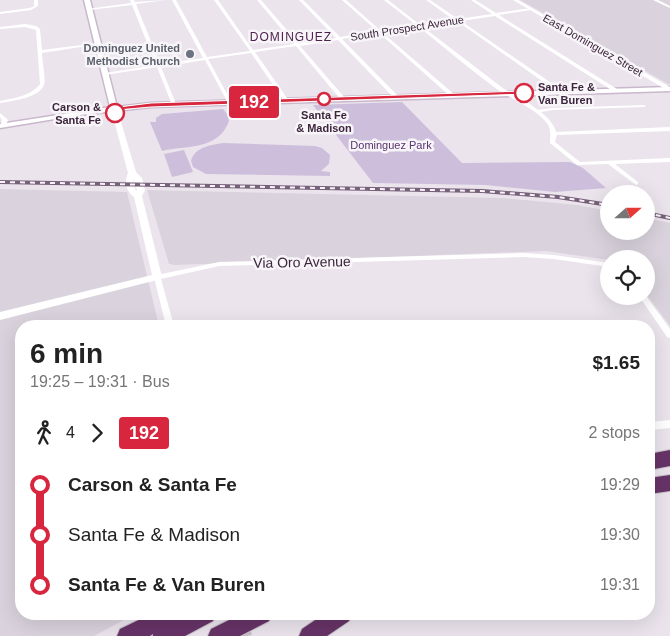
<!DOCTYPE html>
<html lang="en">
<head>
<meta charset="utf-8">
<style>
  body { margin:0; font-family:Arial,sans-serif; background:#f2f2f2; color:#222; height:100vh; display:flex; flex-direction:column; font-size:19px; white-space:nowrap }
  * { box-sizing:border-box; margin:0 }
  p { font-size:16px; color:#767676 }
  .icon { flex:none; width:28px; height:28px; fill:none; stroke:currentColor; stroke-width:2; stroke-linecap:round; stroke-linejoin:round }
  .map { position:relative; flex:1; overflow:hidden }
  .sheet { position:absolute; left:15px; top:320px; width:640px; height:300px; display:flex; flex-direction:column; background:#fff; border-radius:20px; box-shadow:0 5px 20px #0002 }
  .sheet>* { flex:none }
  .badge { padding:0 10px; border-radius:4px; font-size:18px; line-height:32px }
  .needle { width:32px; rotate:69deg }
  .buttons { position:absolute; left:600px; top:185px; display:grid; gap:10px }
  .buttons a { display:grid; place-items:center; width:55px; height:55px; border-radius:50%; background:#fff; box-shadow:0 5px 20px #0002; font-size:25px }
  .map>.badge { position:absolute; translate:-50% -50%; box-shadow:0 0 0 2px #fff }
  .legs { display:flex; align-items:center; gap:8px; height:55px; padding:0 15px; font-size:16px }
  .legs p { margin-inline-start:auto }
  .head { display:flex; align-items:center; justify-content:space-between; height:85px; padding:0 15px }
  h1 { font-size:28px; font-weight:800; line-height:38px }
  ul { padding:0 15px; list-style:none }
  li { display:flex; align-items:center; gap:18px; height:50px; font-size:19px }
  li i { display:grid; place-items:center; width:8px; height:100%; margin:0 6px; background:currentColor }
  li i::after { content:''; width:12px; height:12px; margin:-6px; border:4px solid; border-radius:50%; background:#fff }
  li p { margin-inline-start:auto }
  li:first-child i { background:linear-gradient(#0000 50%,currentColor 0) }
  li:last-child i { background:linear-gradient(currentColor 50%,#0000 0) }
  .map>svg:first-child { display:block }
  .built { fill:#dad3dd }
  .green { fill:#cdbfdc }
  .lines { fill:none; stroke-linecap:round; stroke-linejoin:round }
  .minor-tunnel { stroke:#c8beca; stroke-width:10; stroke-dasharray:10 5; stroke-linecap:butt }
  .secondary-casing { stroke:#c9b8cc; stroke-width:3 }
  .motorway-casing { stroke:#c8c2c9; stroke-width:2 }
  .minor { fill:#fff; fill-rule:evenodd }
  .tertiary { fill:#fff; fill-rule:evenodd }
  .secondary { fill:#fff; fill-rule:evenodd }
  .motorway { fill:#673367; fill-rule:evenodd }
  .rail-casing { stroke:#776079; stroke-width:4 }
  .rail { stroke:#f8f5f9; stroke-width:2; stroke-dasharray:5; stroke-linecap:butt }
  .line-1 { fill:#d7263d; stroke:#fff }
  .worship-dot { fill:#6b7280; stroke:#f8f5f9; stroke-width:2 }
  .stop-1-dot { fill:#fff; stroke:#d7263d; stroke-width:2.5 }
  .labels { text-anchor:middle; stroke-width:5; stroke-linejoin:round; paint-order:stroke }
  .far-street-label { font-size:11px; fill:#3c253d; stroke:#f8f5f9 }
  .far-worship-label { font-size:11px; font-weight:bold; fill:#5b616d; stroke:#f8f5f9; text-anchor:end }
  .far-stop-label { font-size:11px; font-weight:bold; fill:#3c253d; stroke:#f8f5f9; text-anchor:start }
  .far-park-label { font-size:11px; fill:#583271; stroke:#f8f5f9 }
  .far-neighbourhood-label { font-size:12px; letter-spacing:1px; fill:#4d224e; stroke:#f8f5f9 }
  .street-label { font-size:14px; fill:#3c253d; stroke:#f8f5f9 }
</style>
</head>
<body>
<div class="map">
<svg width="670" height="636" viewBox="0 0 670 636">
  <rect width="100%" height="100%" fill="#ebe4ed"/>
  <!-- built -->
  <path class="built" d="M 520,0 L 670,0 L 670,84 L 668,84 Z
    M 0,189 L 127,192 L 159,326 L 21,326 L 21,614 L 135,614 L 94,636 L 0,636 Z
    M 147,190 L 503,198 L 578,205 L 609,211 L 609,231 L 646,231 L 646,218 L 670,223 L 670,326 L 646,294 L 646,259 L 609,260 L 546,251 L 175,265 L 169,264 Z"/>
  <!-- green -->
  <path class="green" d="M 402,102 L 462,163 L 570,162 L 583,168 L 606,188 L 555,192 L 485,185 L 373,183 L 313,105 Z
    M 223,109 L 227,114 L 229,121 C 218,151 186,145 162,151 L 150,122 L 156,122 L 156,118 L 162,114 Z
    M 223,143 L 315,146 L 322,148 L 330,155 L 329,164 L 321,171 L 330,172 L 330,176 L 206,174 L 193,167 L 191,161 C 195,147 210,145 223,143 Z
    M 184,150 L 193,172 L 172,177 L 164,154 Z"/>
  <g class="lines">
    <!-- minor-tunnel -->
    <path class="minor-tunnel" d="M 242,614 L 247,636"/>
    <defs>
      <path id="secondary" d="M 84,0 L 90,0 L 117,107 L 151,103 L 670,87 L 670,91 L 151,107 L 79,115 L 0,128 L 0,124 L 110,107 Z"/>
      <path id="motorway" d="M 670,450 L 670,466 L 649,470 L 649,454 Z
        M 670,475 L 670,491 L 649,494 L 649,478 Z
        M 151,614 L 216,614 L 213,621 L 185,636 L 153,636 L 153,634 L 150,636 L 117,636 L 120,629 Z
        M 241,614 L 272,614 L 269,621 L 240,636 L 208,636 L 211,629 Z
        M 324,614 L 352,614 L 349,621 L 327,636 L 299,636 L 302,629 Z"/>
    </defs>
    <!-- secondary casing -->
    <use href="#secondary" class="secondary-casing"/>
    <!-- motorway casing -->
    <use href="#motorway" class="motorway-casing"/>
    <!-- minor -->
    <path class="minor" d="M 34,0 L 38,0 L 38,6 L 31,10 L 0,14 L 0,12 L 30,8 L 34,6 Z
      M 130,0 L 134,0 L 135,2 L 166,0 L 136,4 L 160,64 L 203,58 L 172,0 L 176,0 L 207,57 L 250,51 L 214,0 L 218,0 L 253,50 L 294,44 L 257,0 L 261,0 L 298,43 L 336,38 L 299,0 L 303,0 L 340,37 L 377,31 L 342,0 L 346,0 L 381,31 L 416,25 L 384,0 L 388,0 L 420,25 L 454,20 L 426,0 L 430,0 L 458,19 L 492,14 L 471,0 L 475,0 L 496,13 L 532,8 L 531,10 L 499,15 L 617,89 L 617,91 L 613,91 L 495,16 L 461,21 L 563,91 L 563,93 L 559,93 L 457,21 L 423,27 L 504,89 L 526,101 L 538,110 L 552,108 L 644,105 L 646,106 L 644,107 L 552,110 L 541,112 C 548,118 554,124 556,132 L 670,127 L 670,131 L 557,135 L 555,142 L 580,162 L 670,158 L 670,162 L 615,164 L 638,182 L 638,184 L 636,185 L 608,164 L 577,165 L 550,143 C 550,135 552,129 546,122 C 533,107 515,101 498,90 C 471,70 445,48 419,27 L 383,33 L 455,95 L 455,97 L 451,97 L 379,33 L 342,39 L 398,96 L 398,98 L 394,98 L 338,40 L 300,46 L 345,98 L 345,100 L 341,100 L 296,46 L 255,52 L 289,101 L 289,102 L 285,102 L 251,53 L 208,59 L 232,103 L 230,104 L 228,103 L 205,60 L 161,67 L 176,104 L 172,105 L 157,67 L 105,75 L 103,74 L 105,73 L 156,65 L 132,5 L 89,10 L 87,9 L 131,3 Z
      M 653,0 L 658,0 L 670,6 L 670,8 Z
      M 25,24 L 36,26 L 40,29 L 42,50 L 98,43 L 100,44 L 42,53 C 42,61 46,79 44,85 C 39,98 12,101 0,103 L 0,101 C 14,98 31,96 40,84 L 36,30 L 25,27 L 0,29 L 0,27 Z
      M 0,113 L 8,120 L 5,127 L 0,126 L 2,120 L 0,117 Z
      M 523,253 L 554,255 L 609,263 L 609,267 L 554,259 L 523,257 L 219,266 L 161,279 L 174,326 L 166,326 L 154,277 L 157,275 L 219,262 Z
      M 639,296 L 646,296 L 670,329 L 670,338 L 667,337 Z
      M 670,420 L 670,428 L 649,430 L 649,422 Z"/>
    <!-- tertiary -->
    <path class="tertiary" d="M 513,0 L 518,0 L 670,87 L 670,91 L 667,90 Z
      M 114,107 L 117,109 L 136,172 L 142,178 L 145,190 L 142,196 L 162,277 L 157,280 L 0,320 L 0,312 L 152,275 L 134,197 C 126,191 124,182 128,173 L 111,109 ZM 133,178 L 137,190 L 136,191 L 133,179 Z"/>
    <!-- secondary -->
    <use href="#secondary" class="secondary"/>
    <!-- motorway -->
    <use href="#motorway" class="motorway"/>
    <defs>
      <path id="rail" d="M 0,182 L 482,191 L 558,197 L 609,205
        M 646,213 L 670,218"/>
    </defs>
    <!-- rail casing -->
    <use href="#rail" class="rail-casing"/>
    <!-- rail -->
    <use href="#rail" class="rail"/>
  </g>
  <!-- line-1 -->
  <path class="line-1" d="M 524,91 L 526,94 L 151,107 L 117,110 L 118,113 L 115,115 L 112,113 L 111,108 L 151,103 Z"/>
  <!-- markers -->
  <circle class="worship-dot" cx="190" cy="54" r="5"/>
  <g class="stop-1-dot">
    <circle cx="524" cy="93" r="9"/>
    <circle cx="324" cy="99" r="6"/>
    <circle cx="115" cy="113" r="9"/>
  </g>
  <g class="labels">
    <!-- far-street labels -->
    <g class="far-street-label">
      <text transform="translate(407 28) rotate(-9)" y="4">South Prospect Avenue</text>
      <text transform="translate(593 45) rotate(30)" y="4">East Dominguez Street</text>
    </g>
    <!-- far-worship labels -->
    <g class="far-worship-label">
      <text x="180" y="52">Dominguez United<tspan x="180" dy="13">Methodist Church</tspan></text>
    </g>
    <!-- far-stop labels -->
    <g class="far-stop-label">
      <text x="538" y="91">Santa Fe &amp;<tspan x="538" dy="13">Van Buren</tspan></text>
      <text x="101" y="111" text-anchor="end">Carson &amp;<tspan x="101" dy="13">Santa Fe</tspan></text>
      <text x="324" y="119" text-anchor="middle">Santa Fe<tspan x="324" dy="13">&amp; Madison</tspan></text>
    </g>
    <!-- far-park labels -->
    <g class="far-park-label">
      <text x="391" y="149">Dominguez Park</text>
    </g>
    <!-- far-neighbourhood labels -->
    <g class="far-neighbourhood-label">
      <text x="291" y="41">DOMINGUEZ</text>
    </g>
    <!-- street labels -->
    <g class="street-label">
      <text transform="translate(302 262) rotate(-1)" y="5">Via Oro Avenue</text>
    </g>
  </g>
</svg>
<div class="buttons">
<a><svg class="needle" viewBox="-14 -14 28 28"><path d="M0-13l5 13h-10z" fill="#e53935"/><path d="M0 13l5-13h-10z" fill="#767676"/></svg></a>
<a><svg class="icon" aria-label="locate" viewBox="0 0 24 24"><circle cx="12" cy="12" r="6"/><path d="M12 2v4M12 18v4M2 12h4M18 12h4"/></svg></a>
</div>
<b class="badge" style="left:254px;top:102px;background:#d7263d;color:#fff">192</b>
<section class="sheet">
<div class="head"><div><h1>6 min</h1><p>19:25 – 19:31 · Bus</p></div><b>$1.65</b></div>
<div class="legs"><svg class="icon" aria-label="walk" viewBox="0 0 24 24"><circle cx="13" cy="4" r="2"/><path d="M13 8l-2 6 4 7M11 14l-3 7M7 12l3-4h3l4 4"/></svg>4<svg class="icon" aria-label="forward" viewBox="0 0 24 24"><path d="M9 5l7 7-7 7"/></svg><b class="badge" style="background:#d7263d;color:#fff">192</b><p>2 stops</p></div>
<ul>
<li><i style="color:#d7263d"></i><b>Carson &amp; Santa Fe</b><p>19:29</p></li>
<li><i style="color:#d7263d"></i><span>Santa Fe &amp; Madison</span><p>19:30</p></li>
<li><i style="color:#d7263d"></i><b>Santa Fe &amp; Van Buren</b><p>19:31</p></li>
</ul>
</section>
</div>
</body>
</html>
